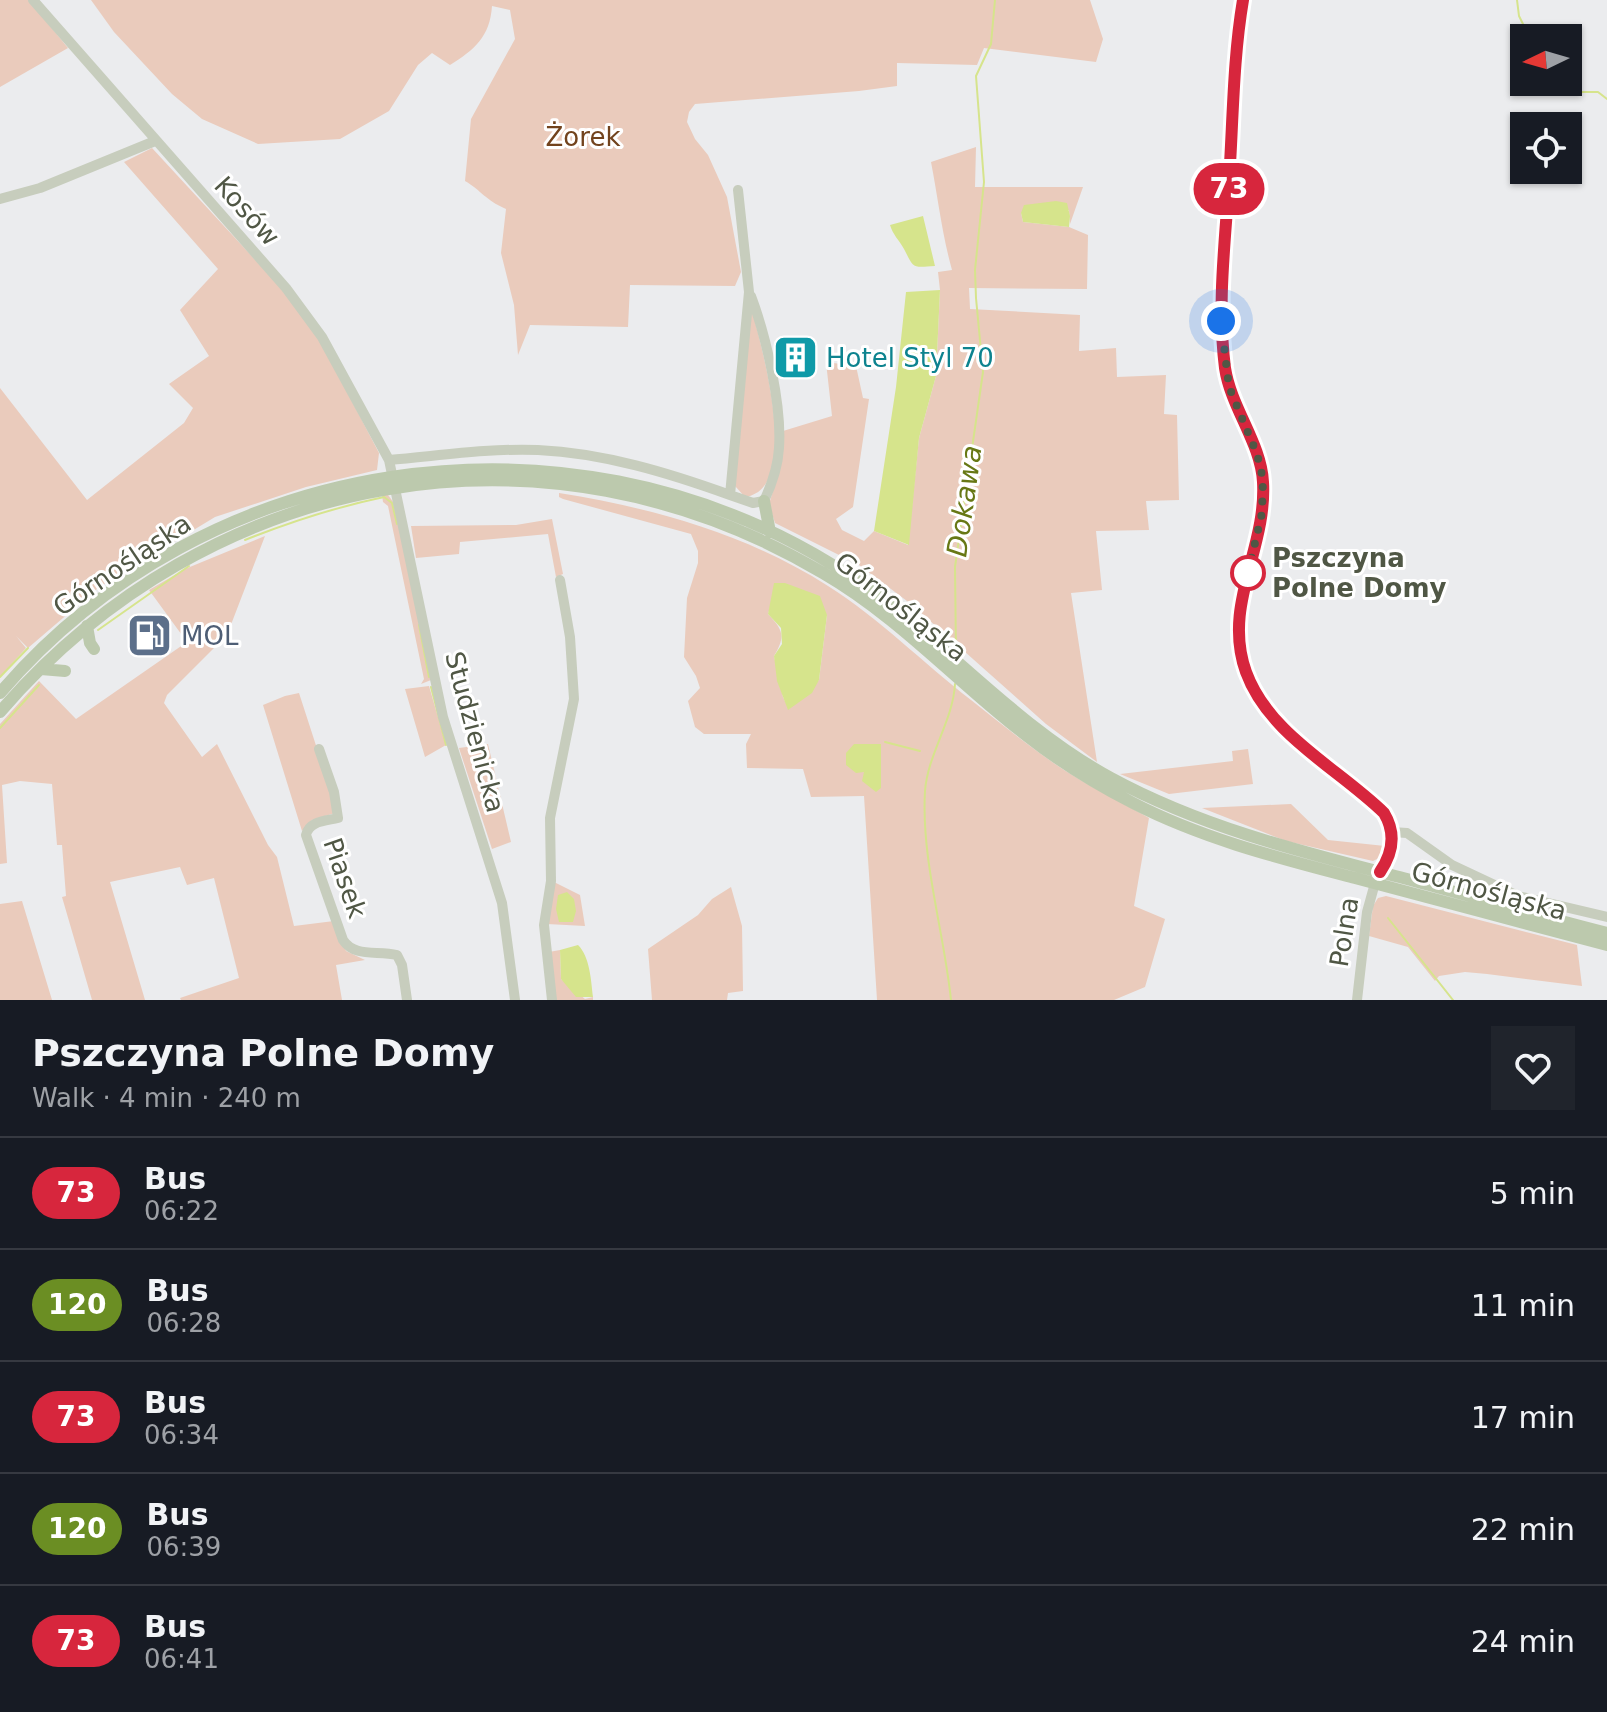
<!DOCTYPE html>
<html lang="en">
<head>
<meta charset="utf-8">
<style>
  body { margin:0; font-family:"DejaVu Sans",sans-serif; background:#20242c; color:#f1f3f6; height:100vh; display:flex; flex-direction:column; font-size:30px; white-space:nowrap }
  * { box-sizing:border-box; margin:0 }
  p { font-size:26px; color:#9ea1a6 }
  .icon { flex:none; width:44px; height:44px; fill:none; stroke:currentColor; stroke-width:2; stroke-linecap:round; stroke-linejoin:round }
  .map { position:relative; height:1000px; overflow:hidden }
  .drawer { display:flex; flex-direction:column; background:#171b24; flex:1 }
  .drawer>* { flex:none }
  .badge { padding:0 16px; border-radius:26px; font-size:28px; line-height:52px }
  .needle { width:52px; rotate:265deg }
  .controls { position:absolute; left:1510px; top:24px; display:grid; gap:16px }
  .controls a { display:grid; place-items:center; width:72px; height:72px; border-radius:0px; background:#171b24; box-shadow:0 2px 6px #0004; font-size:40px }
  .you { position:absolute; width:40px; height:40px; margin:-20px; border:6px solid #fff; border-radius:50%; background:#1a73e8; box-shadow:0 0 0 12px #1a73e833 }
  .map>.badge { position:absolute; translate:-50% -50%; box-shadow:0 0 0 4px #fff }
  .round { display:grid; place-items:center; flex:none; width:84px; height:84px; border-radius:0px; background:#20242c }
  .headline { display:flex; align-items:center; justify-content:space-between; height:136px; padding:0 32px }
  h1 { font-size:38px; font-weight:600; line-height:60px }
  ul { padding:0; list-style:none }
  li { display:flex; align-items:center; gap:24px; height:112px; padding:0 32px; border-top:2px solid #363941 }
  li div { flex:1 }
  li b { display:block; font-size:30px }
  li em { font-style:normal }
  li .badge { min-width:88px; font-weight:700; text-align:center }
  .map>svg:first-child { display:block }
  .green { fill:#eacbbc; fill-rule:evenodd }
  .water { fill:#d6e48c }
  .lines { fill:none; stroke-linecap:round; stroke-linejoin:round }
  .stream { stroke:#d6e48c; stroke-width:2 }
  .minor { stroke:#c7cdbd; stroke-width:10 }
  .major { stroke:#bcc9ad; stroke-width:12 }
  .line-casing { stroke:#fff; stroke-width:18 }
  .line { stroke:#d7263d; stroke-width:12 }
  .walk { stroke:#505745; stroke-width:8; stroke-dasharray:0 14.4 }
  .stop-dot { fill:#fff; stroke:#d7263d; stroke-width:4 }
  .labels { text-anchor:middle; stroke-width:6; stroke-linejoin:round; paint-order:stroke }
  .park-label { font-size:26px; fill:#72431d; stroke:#fff }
  .street-label { font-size:26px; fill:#505745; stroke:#fff }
  .culture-label { font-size:26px; fill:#0d838f; stroke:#fff; text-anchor:start }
  .stop-label { font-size:26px; font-weight:bold; fill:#505745; stroke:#fff; text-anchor:start }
  .service-label { font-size:26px; fill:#4e5e75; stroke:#fff; text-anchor:start }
  .water-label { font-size:28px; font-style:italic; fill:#677815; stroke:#fff }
</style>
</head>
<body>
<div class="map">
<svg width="1607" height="1000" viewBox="0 0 1607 1000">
  <rect width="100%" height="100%" fill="#ebecee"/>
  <!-- green -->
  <path class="green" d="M 0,0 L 29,0 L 68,48 L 0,87 Z
    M 91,0 L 1090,0 L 1103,39 L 1096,62 L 984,48 L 977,65 L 897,63 L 897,86 L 859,91 L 695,104 L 689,112 L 687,122 L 695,139 L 708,155 L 727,197 L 741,272 L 735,286 L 630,285 L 628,327 L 530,325 L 518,355 L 514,305 L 501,253 L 506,209 C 485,200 482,191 465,181 L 471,119 L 515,39 L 510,10 L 492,6 C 490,37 474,50 450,65 L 432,53 L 418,65 L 389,111 L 340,139 L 258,144 L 202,119 L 172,94 L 114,32 Z
    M 976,147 L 975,187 L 1083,187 L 1070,224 L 1069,210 L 1021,213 L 1023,222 L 1069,227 L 1088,235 L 1087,289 L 969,288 L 970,309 L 1080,315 L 1079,351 L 1116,348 L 1117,377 L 1166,375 L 1164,414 L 1177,415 L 1179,500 L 1146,501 L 1149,530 L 1096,531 L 1102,590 L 1071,593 L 1097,762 L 1046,724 L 911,604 L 859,565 L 775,523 L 769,504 L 773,491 L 783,431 L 832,416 L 826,362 L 856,366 L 863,398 L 869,399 L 853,507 L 836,519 L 842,530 L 864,541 L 874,531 L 908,545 L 919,438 L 936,376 L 940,290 L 938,272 L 952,270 C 942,234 938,198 931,162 Z
    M 152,148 L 308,317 L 379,453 L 377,470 L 306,487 L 215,517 L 98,588 L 28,648 L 16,636 L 26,648 L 0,677 L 0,388 L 87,500 L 184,423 L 193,408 L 169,384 L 209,356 L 180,310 L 218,269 L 124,162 Z
    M 751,306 C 760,342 804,489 745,497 L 735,486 Z
    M 559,493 C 653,508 747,534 828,586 C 880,619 923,663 971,700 C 1001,724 1032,749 1064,770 C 1091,787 1121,802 1149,818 L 1134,906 L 1165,919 L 1145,987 L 1114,1000 L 877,1000 L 864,796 L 811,797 L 803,769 L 747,768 L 746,744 L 751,734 L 704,734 L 695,727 L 688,701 L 700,688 L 696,676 L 684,657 L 687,598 L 698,563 L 698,551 L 691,534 L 563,499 L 559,497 ZM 773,598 L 827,615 L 819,680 L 789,709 L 783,697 L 774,656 C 786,636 783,630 768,614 Z
    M 382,495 L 388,495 L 394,503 L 431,680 L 421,684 L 424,679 L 388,506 L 383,502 Z
    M 552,519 L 563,574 L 556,577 L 548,534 L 460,542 L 459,554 L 416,558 L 411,526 L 516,525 Z
    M 265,536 L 227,635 L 167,695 L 164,703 L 202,757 L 217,744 L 268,845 L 277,857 L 294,926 L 334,921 L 346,951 L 365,960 L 336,965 L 342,1000 L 181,1000 L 180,998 L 239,978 L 214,878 L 187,885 L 180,867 L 110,882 L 145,1000 L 92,1000 L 62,897 L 66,896 L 62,845 L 57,845 L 52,784 L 20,781 L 2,785 L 7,863 L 0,864 L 0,724 L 39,681 L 76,719 L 187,642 L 149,590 L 185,569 Z
    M 429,686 L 446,745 L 425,757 L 405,689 Z
    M 299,693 L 334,801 L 335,813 L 312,820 L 302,831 L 263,705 L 285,696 Z
    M 488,744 L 511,842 L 492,849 L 459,748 Z
    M 1248,749 L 1253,784 L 1169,794 L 1120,774 L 1233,761 L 1232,751 Z
    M 1291,804 L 1328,840 L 1385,846 L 1381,857 L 1373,861 L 1286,841 L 1202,808 Z
    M 554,882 L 580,895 L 585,926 L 547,924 Z
    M 731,887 L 742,926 L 743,991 L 728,993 L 727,1000 L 652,1000 L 648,949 L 698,915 L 712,899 Z
    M 1386,896 L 1577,945 L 1582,986 L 1487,974 L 1465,972 L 1439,976 L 1435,981 L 1408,947 L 1369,936 L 1373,906 L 1378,898 Z
    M 22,901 L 52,1000 L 0,1000 L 0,904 Z
    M 560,950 L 561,979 L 585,999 L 593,997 L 593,1000 L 556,1000 L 549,952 Z"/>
  <!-- water -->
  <path class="water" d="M 1056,201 L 1067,203 L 1070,216 L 1069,227 L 1023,222 L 1021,213 L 1024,205 Z
    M 923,216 L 935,266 C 911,268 914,268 904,249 C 899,240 893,235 890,225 Z
    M 940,290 L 936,376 L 919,438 L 909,545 L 874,531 L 896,387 L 906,292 Z
    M 774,583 L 785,583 L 820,596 L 827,615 L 819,680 L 812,693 L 788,710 L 777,681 L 774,656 L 782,644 L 781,628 L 768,614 Z
    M 854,744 L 881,744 L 881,788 L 876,792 L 862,781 L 864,772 L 856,773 L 846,765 L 846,753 Z
    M 567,892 L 574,899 L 576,911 L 573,922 L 559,922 L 556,909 L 558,895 Z
    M 578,945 C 590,957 591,980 593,997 L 576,997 L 561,979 L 560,950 Z"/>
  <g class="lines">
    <!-- stream -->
    <path class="stream" d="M 1517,0 L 1519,16 L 1530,38
      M 1563,82 L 1580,92 L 1598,92 L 1607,99
      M 245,540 C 290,522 336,507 384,497 L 392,503 L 397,524
      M 419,625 L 429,677
      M 98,630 L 189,566
      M 956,654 L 955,567 L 983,372 L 976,298 L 975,270 L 984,182 L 976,76 L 991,44 L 995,0
      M 0,677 L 28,648
      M 431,687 L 446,745
      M 0,728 L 39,685
      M 885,742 L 920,751
      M 1388,918 L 1453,1000
      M 951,1000 C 944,931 921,860 925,791 C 928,753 953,721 955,684"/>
    <!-- minor -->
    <path class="minor" d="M 33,0 L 286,288 L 322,337 L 389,460 L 443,717 L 502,903 L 515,1000
      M 1243,0 L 1221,275 L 1220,316 L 1229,387 L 1257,454 L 1263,479 L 1262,513 L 1238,618 L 1246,672 L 1262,705 L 1271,717 L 1378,807 L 1387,818 L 1392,832 L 1390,852 L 1375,883 L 1367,912 L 1357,1000
      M 0,199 L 40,188 L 155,141
      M 389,460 C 438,456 488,448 538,450 C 604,453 669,473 730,495 L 749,292 L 738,190
      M 730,495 L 753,503 L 764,501 C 772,484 778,467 779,448 C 782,405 766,336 751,296
      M 319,749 L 334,792 L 338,818 C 325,821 309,821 306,835 L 343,940 C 355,958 377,950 397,955 L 402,965 L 407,1000
      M 1392,832 L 1407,833 L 1452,865 L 1518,896 L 1607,917
      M 552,1000 L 544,925 L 551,881 L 550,818 L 574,699 L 570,637 L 560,580"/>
    <!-- major -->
    <path class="major" d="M 764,501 L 770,532
      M 87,626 L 90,643 L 94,649
      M 41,669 L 65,671
      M 0,693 C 206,452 564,400 833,565 C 933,626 1007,722 1111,778 C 1203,828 1306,853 1407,879 C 1474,897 1540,916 1607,933
      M 0,712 C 209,469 545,408 823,573 C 899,617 958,683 1027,736 C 1060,762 1096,784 1133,803 C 1203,839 1279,858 1355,878 C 1439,900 1523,923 1607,945"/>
  </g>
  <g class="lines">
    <defs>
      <path id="line" d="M 1243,0 C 1233,59 1233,121 1229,181 C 1225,244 1217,305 1225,368 C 1231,408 1261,443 1263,482 C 1267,549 1222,605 1246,672 C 1269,735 1338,768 1384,813 C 1396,833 1393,853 1380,872"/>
    </defs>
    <!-- line casing -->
    <use href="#line" class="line-casing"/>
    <!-- line -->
    <use href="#line" class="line"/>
    <!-- walk -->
    <path class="walk" d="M 1221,321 L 1229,387 L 1257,454 L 1263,479 L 1262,513 L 1248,573"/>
  </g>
  <!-- icons -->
  <defs>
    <symbol id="building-square" viewBox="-11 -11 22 22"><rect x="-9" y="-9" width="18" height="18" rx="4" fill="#0f9aa8" stroke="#fff"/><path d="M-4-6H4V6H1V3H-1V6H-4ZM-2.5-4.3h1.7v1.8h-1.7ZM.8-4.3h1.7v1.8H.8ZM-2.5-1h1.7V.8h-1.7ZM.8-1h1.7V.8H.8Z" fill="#fff"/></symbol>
    <symbol id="fuel-square" viewBox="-11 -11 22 22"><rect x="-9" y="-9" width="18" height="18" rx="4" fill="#5c6f8a" stroke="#fff"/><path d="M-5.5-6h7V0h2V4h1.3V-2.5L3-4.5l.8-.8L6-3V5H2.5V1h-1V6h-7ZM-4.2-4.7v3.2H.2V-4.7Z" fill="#fff"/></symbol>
  </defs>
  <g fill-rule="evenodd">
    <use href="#building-square" x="770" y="332" width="51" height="51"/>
    <use href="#fuel-square" x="124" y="610" width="51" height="51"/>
  </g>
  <!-- markers -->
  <circle class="stop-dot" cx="1248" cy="573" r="16"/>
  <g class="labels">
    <!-- park labels -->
    <g class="park-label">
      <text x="583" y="146">Żorek</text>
    </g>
    <!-- street labels -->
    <g class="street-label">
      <text transform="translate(247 211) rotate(48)" y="9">Kosów</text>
      <text transform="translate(122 565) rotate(-34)" y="9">Górnośląska</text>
      <text transform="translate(901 607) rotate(38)" y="9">Górnośląska</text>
      <text transform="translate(475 732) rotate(75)" y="9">Studzienicka</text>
      <text transform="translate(345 878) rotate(71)" y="9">Piasek</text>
      <text transform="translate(1489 891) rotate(15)" y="9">Górnośląska</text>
      <text transform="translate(1344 932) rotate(-81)" y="9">Polna</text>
    </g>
    <!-- culture labels -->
    <g class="culture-label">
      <text x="826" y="367">Hotel Styl 70</text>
    </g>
    <!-- stop labels -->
    <g class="stop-label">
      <text x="1272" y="567">Pszczyna<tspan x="1272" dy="30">Polne Domy</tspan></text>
    </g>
    <!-- service labels -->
    <g class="service-label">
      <text x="181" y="645">MOL</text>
    </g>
    <!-- water labels -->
    <g class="water-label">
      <text transform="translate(964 501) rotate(-82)" y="10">Dokawa</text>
    </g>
  </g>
</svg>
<div class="controls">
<a><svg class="needle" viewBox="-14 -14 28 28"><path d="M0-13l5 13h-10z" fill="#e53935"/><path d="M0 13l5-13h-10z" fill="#9ea1a6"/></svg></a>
<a><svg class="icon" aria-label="locate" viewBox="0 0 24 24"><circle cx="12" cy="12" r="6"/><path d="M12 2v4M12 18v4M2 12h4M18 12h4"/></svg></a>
</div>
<div class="you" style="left:1221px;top:321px"></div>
<b class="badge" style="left:1229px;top:189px;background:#d7263d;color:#fff">73</b>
</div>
<section class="drawer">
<div class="headline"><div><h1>Pszczyna Polne Domy</h1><p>Walk · 4 min · 240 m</p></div><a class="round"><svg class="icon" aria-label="heart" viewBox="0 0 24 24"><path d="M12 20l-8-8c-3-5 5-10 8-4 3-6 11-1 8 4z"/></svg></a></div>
<ul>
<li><span class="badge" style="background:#d7263d;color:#fff">73</span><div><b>Bus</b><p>06:22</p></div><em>5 min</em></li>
<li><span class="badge" style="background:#6b8e23;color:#fff">120</span><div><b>Bus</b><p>06:28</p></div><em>11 min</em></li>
<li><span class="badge" style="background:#d7263d;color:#fff">73</span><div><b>Bus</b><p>06:34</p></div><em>17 min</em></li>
<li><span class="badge" style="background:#6b8e23;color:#fff">120</span><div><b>Bus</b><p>06:39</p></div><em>22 min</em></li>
<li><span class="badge" style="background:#d7263d;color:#fff">73</span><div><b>Bus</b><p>06:41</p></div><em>24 min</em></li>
</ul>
</section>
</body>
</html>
